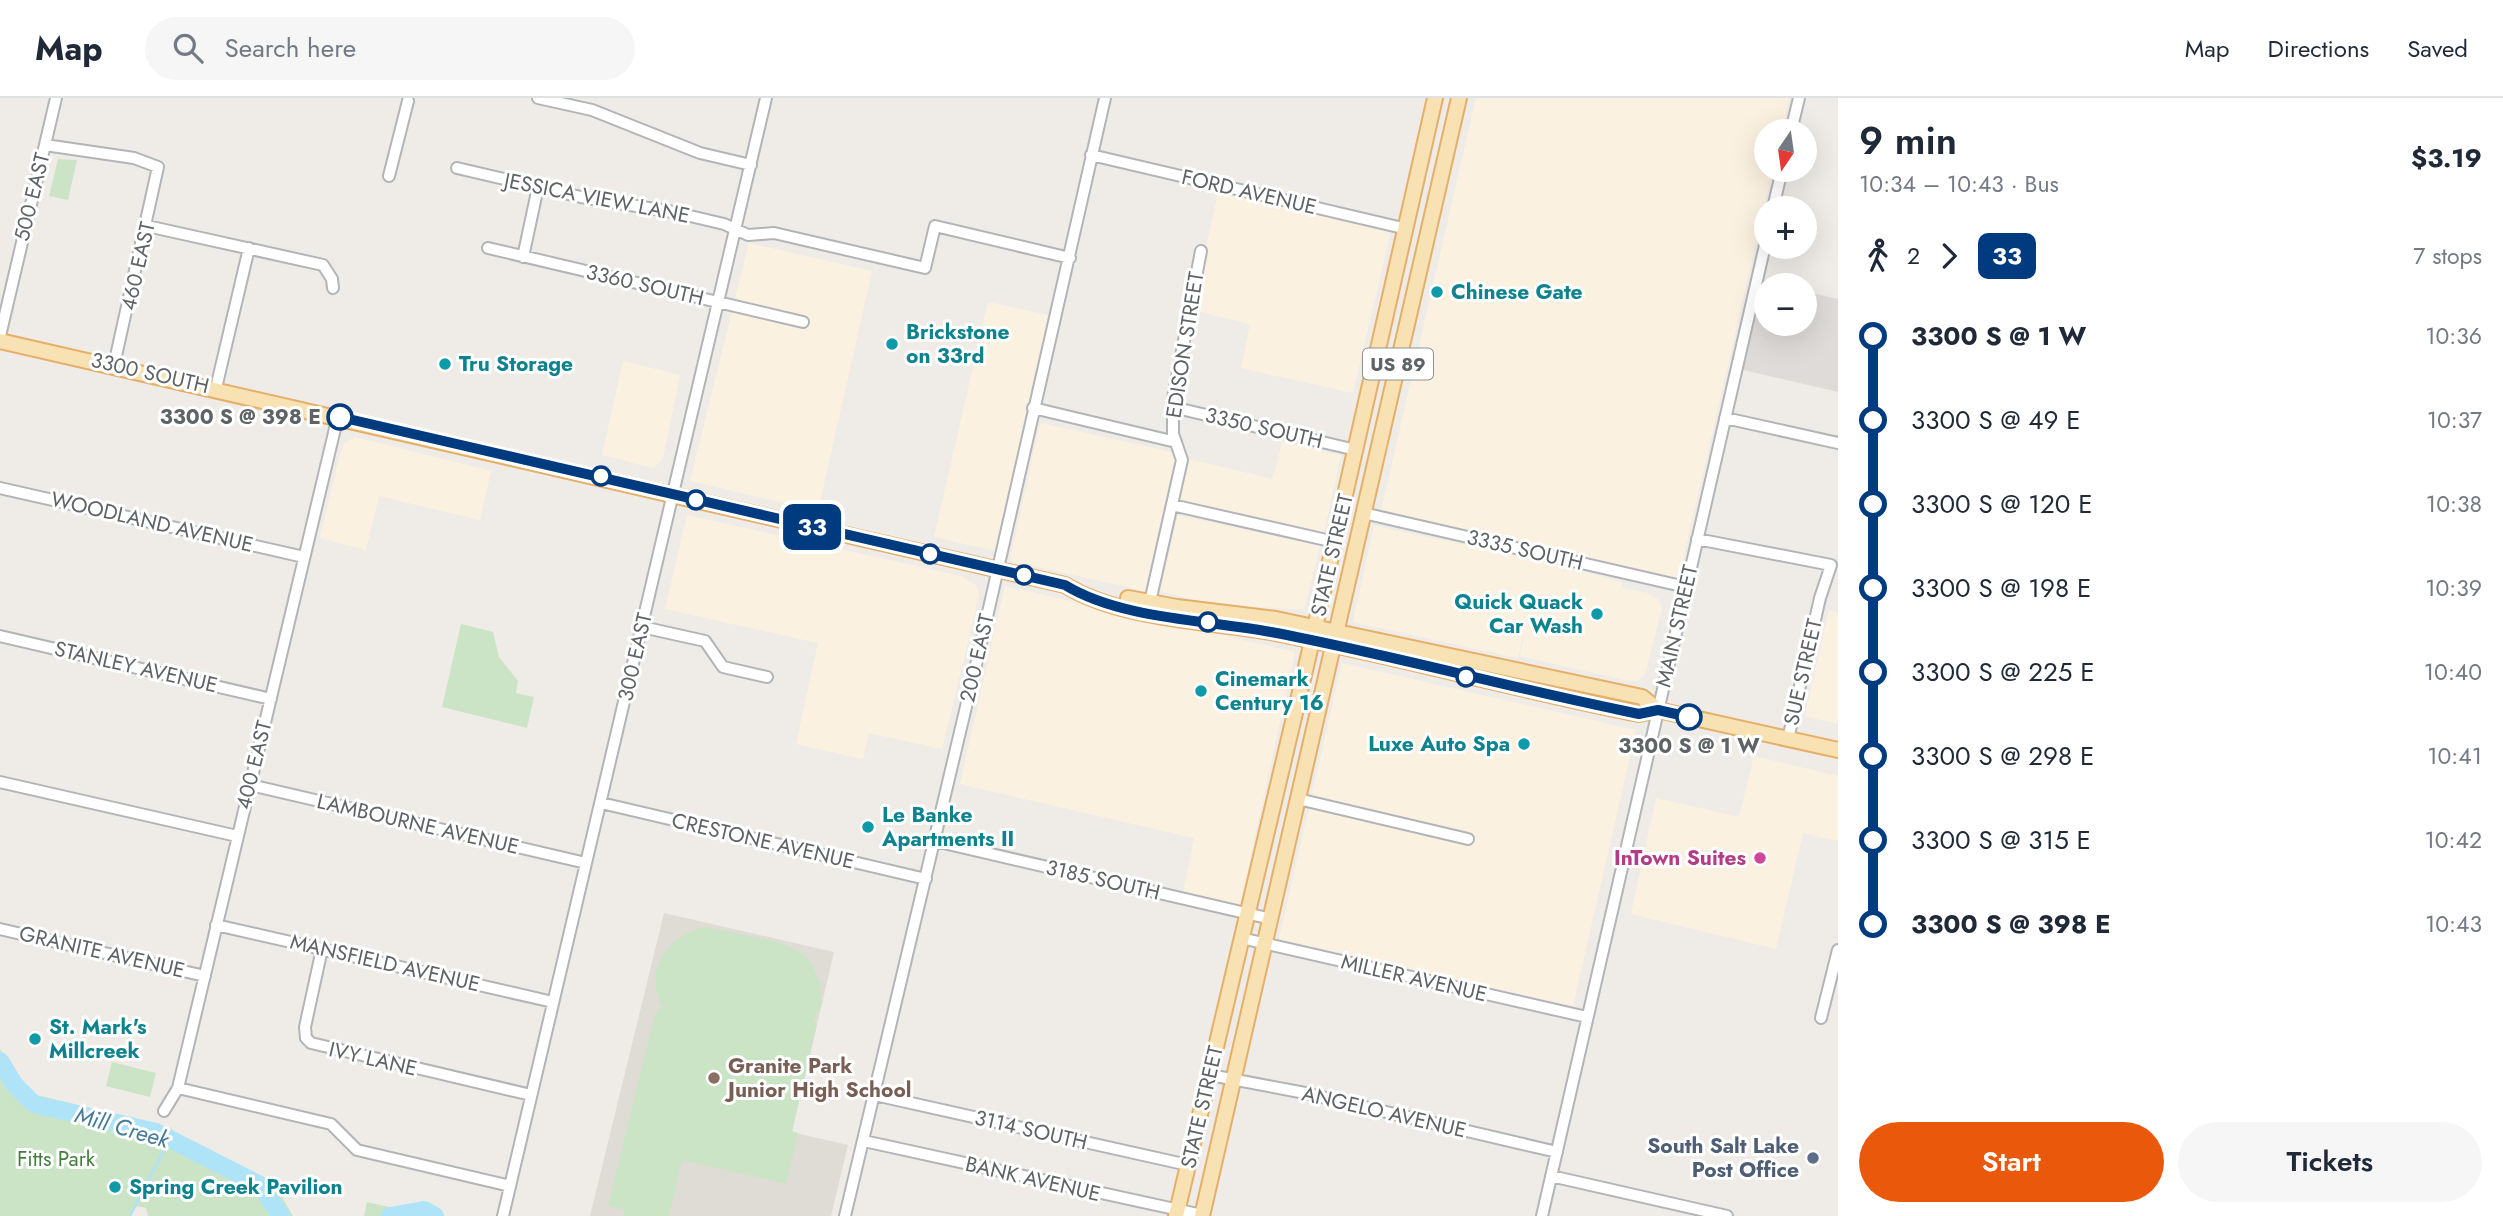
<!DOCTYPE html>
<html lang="en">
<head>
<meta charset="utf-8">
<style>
  body { margin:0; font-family:Jost,sans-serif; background:#f6f6f7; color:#1f2937; height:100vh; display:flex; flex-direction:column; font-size:26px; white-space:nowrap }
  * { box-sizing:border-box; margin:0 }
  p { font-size:23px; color:#747a83 }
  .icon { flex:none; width:38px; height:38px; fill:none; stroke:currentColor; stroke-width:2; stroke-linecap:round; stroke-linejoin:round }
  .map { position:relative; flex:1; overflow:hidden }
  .panel { display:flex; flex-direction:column; background:#fff; width:665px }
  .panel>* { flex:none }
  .badge { padding:0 14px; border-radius:10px; font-size:24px; line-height:46px }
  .needle { width:46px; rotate:193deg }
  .controls { position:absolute; left:1754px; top:21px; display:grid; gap:14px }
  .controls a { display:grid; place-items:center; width:63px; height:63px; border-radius:50%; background:#fff; box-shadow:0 7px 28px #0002; font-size:35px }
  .map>.badge { position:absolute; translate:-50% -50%; box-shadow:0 0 0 4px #fff }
  .legs { display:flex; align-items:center; gap:10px; height:77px; padding:0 21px; font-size:23px }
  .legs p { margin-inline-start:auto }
  .overview { display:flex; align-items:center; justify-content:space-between; height:119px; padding:0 21px }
  h1 { font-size:38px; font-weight:600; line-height:52px }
  .primary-button { display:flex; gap:14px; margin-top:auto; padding:14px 21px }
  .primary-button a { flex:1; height:80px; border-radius:42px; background:#ea580c; color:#fff; font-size:28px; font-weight:600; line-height:80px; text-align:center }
  .primary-button a+a { background:#f6f6f7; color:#1f2937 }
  ul { padding:0 21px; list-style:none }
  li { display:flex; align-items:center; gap:24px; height:84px; font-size:26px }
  li i { display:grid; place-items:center; width:10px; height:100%; margin:0 9px; background:currentColor }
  li i::after { content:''; width:18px; height:18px; margin:-9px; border:5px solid; border-radius:50%; background:#fff }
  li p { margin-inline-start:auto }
  li:first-child i { background:linear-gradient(#0000 50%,currentColor 0) }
  li:last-child i { background:linear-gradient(currentColor 50%,#0000 0) }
  header { display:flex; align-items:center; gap:42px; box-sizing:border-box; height:98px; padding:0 35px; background:#fff; border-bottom:2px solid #e0e1e3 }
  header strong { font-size:33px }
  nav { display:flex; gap:38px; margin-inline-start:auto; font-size:24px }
  .search { width:490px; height:63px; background:#f6f6f7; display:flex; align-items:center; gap:18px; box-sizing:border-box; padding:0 24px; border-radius:38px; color:#747a83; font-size:26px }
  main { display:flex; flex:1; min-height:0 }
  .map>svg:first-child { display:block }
  .commercial { fill:#fbf1e0 }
  .industrial { fill:#dedbd9 }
  .education { fill:#dfdcd5 }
  .green { fill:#cbe4c6 }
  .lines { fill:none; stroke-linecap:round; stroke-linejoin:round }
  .stream { stroke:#aee3f8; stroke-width:2.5 }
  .river { stroke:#aee3f8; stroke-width:18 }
  .minor-casing { stroke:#b2b5b8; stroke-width:14 }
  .major-casing { stroke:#e5af6a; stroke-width:18 }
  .minor { stroke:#fff; stroke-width:10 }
  .major { stroke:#f8e2b3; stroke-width:14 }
  .line-1-casing { stroke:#fff; stroke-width:16 }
  .line-1 { stroke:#003b80; stroke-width:10 }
  .culture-dot { fill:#0f9aa8; stroke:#fff; stroke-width:2.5 }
  .stop-1-dot { fill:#fff; stroke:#003b80; stroke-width:3.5 }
  .hotel-dot { fill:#d1479c; stroke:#fff; stroke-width:2.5 }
  .education-dot { fill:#8d6e63; stroke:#fff; stroke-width:2.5 }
  .service-dot { fill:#5c6f8a; stroke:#fff; stroke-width:2.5 }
  .labels { text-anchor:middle; stroke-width:6; stroke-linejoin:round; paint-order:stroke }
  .shield { fill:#fff; stroke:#8e9294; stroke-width:2 }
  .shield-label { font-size:19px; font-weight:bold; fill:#5e6366 }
  .street-label { font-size:21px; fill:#5e6366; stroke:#fff }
  .culture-label { font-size:21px; font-weight:bold; fill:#0d838f; stroke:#fff; text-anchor:start }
  .stop-label { font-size:21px; font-weight:bold; fill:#5e6366; stroke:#fff; text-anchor:end }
  .hotel-label { font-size:21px; font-weight:bold; fill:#b23c85; stroke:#fff; text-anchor:end }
  .education-label { font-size:21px; font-weight:bold; fill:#785e54; stroke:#fff; text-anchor:start }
  .service-label { font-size:21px; font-weight:bold; fill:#4e5e75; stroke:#fff; text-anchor:end }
  .park-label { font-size:21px; fill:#437f3c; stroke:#fff }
  .water-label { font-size:23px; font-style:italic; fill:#457b98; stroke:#fff }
</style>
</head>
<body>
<header>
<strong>Map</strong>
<div class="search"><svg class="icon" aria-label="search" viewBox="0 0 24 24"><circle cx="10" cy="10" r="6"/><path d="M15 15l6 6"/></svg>Search here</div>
<nav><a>Map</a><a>Directions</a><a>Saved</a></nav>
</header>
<main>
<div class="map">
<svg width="1838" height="1118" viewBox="0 0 1838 1118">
  <rect width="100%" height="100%" fill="#efece7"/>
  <!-- commercial -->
  <path class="commercial" d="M 1476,0 L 1789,0 L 1782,33 L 1766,33 L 1766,72 L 1773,72 L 1678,483 L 1381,413 Z
    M 1219,91 L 1391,132 L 1353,295 L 1241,270 L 1250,226 L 1192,212 Z
    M 749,145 L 872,173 L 818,413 L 690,383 Z
    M 988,204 L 1048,217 L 995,453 L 934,439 Z
    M 623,263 L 680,277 L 663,361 L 653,370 L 602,357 Z
    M 1040,325 L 1176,355 L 1145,493 L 1010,463 Z
    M 354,339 L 491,373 L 480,422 L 379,398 L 366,452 L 320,440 L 340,357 L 344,346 Z
    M 1282,344 L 1341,357 L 1324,434 L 1179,402 L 1188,361 L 1273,381 Z
    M 687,417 L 961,478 L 977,488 L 979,498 L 942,651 L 869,635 L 863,661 L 796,646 L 818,545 L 665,511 Z
    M 1178,417 L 1320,448 L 1304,512 L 1207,505 L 1160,493 Z
    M 1374,428 L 1540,462 L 1622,484 L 1622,490 L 1648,495 L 1659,502 L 1662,510 L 1645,577 L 1638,583 L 1629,583 L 1520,558 L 1530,506 L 1518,560 L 1353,524 Z
    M 1005,488 L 1295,554 L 1240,808 L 1183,795 L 1194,740 L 960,686 Z
    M 1829,512 L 1838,515 L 1838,626 L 1805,618 Z
    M 1342,565 L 1636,632 L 1573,908 L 1279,841 Z
    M 1754,658 L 1838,678 L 1838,743 L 1803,735 L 1776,851 L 1631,816 L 1656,700 L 1739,719 Z"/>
  <!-- industrial -->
  <path class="industrial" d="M 1764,184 L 1780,187 L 1766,187 L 1766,226 L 1804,226 L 1804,193 L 1838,201 L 1838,294 L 1743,272 Z"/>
  <!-- education -->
  <path class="education" d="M 664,815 L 834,854 L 792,1034 L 848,1047 L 831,1118 L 590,1118 Z"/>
  <!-- green -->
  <path class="green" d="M 58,61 L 77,62 L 68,102 L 49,98 Z
    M 461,526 L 493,534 L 499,559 L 518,583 L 516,595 L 534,599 L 527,630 L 442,609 Z
    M 705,829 L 779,844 L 802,855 L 811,864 L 820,884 L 821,906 L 814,923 L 817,926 L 792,1033 L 798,1035 L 786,1086 L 682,1062 L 669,1118 L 624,1118 L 625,1112 L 608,1108 L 654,920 L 660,909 L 664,910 C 641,875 668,836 705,829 Z
    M 0,951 L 32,996 L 172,1030 L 171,1039 L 206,1049 L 246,1074 L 258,1077 L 257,1082 L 282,1099 L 293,1118 L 148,1118 L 146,1110 L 137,1108 L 129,1118 L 0,1118 Z
    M 112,964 L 156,975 L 150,999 L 106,988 Z
    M 367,1104 L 398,1111 L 430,1108 L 443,1118 L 364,1118 Z"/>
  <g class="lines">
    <!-- stream -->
    <path class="stream" d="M 130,1118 L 170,1041"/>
    <!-- river -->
    <path class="river" d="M 0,963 L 14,986 L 34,1006 L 156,1034 L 260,1087 L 281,1118
      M 390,1118 L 424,1112 L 435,1118"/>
    <defs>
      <path id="minor" d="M 538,0 L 592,12 L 700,55 L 751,67
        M 1791,33 L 1799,0
        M 45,47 L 134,60 L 158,69 L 114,267
        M 1091,57 L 1407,131
        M 457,70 L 581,99 L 673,114 L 724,126 L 748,137 L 774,135 L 925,170 L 935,128 L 1070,160
        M 389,78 L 408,3
        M 1773,110 L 1782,72
        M 147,128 L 323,167 L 332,181 L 333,190
        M 488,150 L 803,224
        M 523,159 L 538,89
        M 0,238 L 56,0
        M 216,290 L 249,150
        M 1172,309 L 1356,352
        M 1033,310 L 1176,344
        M 1725,320 L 1838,345
        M 0,390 L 304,459
        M 1172,407 L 1335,444
        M 1363,415 L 1686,489
        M 1697,441 L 1831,467 L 1820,500 L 1788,641
        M 1150,504 L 1182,362 L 1173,336 L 1173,300 L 1201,153
        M 642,529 L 705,543 L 723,569 L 767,579
        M 0,538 L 271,601
        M 0,684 L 237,738
        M 250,687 L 586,765
        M 1298,701 L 1468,741
        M 601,705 L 926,781
        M 935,743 L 1271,821
        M 216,827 L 553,904
        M 0,831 L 205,878
        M 1241,840 L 1587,919
        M 322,851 L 305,929 L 306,940 L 311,945 L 531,997
        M 1821,920 L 1838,852
        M 1210,977 L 1305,995 L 1557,1054
        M 178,990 L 331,1026 L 357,1052 L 510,1088
        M 875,997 L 1188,1067
        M 164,1013 L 178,990 L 338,318
        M 864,1043 L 1202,1117
        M 1551,1078 L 1727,1118
        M 503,1118 L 766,0
        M 845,1118 L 979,554 L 1105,0
        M 1542,1118 L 1766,143"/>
      <path id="major" d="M 0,243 L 1065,487 C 1120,521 1207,523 1270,534 C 1394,557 1516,592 1639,616 L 1658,612 L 1838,652
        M 1128,500 L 1177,509 L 1276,521 L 1642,599 L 1658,612
        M 1176,1118 L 1308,560 L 1435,0
        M 1202,1118 L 1459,0"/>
    </defs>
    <!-- minor casing -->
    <use href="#minor" class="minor-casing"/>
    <!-- major casing -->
    <use href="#major" class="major-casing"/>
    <!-- minor -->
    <use href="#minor" class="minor"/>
    <!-- major -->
    <use href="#major" class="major"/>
  </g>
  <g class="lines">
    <defs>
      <path id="line-1" d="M 340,319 L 1065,487 C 1120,521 1207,522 1271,534 C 1388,556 1503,588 1620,612 L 1639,616 L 1658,612 L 1689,619"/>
    </defs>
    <!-- line-1 casing -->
    <use href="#line-1" class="line-1-casing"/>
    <!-- line-1 -->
    <use href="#line-1" class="line-1"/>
  </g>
  <!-- markers -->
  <g class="culture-dot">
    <circle cx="1437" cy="194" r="7"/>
    <circle cx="892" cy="246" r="7"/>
    <circle cx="445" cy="266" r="7"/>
    <circle cx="1597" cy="516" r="7"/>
    <circle cx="1201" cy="593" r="7"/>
    <circle cx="1524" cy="646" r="7"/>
    <circle cx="868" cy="729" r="7"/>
    <circle cx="35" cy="941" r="7"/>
    <circle cx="115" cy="1089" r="7"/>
  </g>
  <g class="stop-1-dot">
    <circle cx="340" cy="319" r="12"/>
    <circle cx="601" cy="378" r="9"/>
    <circle cx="696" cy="402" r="9"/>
    <circle cx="930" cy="456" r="9"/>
    <circle cx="1024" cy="477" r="9"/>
    <circle cx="1208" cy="524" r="9"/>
    <circle cx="1466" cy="579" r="9"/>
    <circle cx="1689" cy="619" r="12"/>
  </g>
  <circle class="hotel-dot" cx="1760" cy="760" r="7"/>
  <circle class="education-dot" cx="714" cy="980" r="7"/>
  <circle class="service-dot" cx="1813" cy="1060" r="7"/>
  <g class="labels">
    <!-- shield labels -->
    <rect class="shield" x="1363" y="250.5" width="70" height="31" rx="5"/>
    <g class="shield-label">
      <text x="1398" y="273">US 89</text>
    </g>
    <!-- street labels -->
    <g class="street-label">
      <text transform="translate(1249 94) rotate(13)" y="7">FORD AVENUE</text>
      <text transform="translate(32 99) rotate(-76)" y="7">500 EAST</text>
      <text transform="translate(597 100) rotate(11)" y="7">JESSICA VIEW LANE</text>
      <text transform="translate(138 168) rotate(-77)" y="7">460 EAST</text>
      <text transform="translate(645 187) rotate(13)" y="7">3360 SOUTH</text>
      <text transform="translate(1185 247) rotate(-81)" y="7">EDISON STREET</text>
      <text transform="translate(150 275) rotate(13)" y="7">3300 SOUTH</text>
      <text transform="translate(1264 330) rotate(13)" y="7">3350 SOUTH</text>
      <text transform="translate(152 424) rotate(13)" y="7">WOODLAND AVENUE</text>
      <text transform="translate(1525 452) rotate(13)" y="7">3335 SOUTH</text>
      <text transform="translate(1332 457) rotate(-77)" y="7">STATE STREET</text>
      <text transform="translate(1677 528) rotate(-77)" y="7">MAIN STREET</text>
      <text transform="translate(635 559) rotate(-77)" y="7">300 EAST</text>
      <text transform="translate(977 560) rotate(-77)" y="7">200 EAST</text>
      <text transform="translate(136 569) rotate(13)" y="7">STANLEY AVENUE</text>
      <text transform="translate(1803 574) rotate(-77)" y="7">SUE STREET</text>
      <text transform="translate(254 667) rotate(-76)" y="7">400 EAST</text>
      <text transform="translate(418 726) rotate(13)" y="7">LAMBOURNE AVENUE</text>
      <text transform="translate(763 743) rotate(13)" y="7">CRESTONE AVENUE</text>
      <text transform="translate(1103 782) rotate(13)" y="7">3185 SOUTH</text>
      <text transform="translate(102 854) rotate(13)" y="7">GRANITE AVENUE</text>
      <text transform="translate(385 865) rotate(13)" y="7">MANSFIELD AVENUE</text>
      <text transform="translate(1414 880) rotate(13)" y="7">MILLER AVENUE</text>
      <text transform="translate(373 961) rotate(13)" y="7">IVY LANE</text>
      <text transform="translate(1202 1009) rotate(-77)" y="7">STATE STREET</text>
      <text transform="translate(1384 1014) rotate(13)" y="7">ANGELO AVENUE</text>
      <text transform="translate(1031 1032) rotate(13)" y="7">3114 SOUTH</text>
      <text transform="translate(1033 1081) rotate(13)" y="7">BANK AVENUE</text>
    </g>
    <!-- culture labels -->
    <g class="culture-label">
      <text x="1451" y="201">Chinese Gate</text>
      <text x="906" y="241">Brickstone<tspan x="906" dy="24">on 33rd</tspan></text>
      <text x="459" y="273">Tru Storage</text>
      <text x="1583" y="511" text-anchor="end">Quick Quack<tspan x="1583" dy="24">Car Wash</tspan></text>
      <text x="1215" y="588">Cinemark<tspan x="1215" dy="24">Century 16</tspan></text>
      <text x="1510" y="653" text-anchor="end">Luxe Auto Spa</text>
      <text x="882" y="724">Le Banke<tspan x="882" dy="24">Apartments II</tspan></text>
      <text x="49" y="936">St. Mark's<tspan x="49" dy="24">Millcreek</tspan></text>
      <text x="129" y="1096">Spring Creek Pavilion</text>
    </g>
    <!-- stop labels -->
    <g class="stop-label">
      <text x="321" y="326">3300 S @ 398 E</text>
      <text x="1689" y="655" text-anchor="middle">3300 S @ 1 W</text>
    </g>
    <!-- hotel labels -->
    <g class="hotel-label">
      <text x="1746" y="767">InTown Suites</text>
    </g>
    <!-- education labels -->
    <g class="education-label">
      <text x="728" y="975">Granite Park<tspan x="728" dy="24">Junior High School</tspan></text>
    </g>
    <!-- service labels -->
    <g class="service-label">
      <text x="1799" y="1055">South Salt Lake<tspan x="1799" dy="24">Post Office</tspan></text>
    </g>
    <!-- park labels -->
    <g class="park-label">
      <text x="56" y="1068">Fitts Park</text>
    </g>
    <!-- water labels -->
    <g class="water-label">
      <text transform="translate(122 1029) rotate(16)" y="8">Mill Creek</text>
    </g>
  </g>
</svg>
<div class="controls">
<a><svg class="needle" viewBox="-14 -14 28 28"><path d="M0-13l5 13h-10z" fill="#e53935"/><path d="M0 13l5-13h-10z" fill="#747a83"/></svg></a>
<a>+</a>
<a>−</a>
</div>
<b class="badge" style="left:812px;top:429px;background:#003b80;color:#fff">33</b>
</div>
<section class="panel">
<div class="overview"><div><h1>9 min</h1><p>10:34 – 10:43 · Bus</p></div><b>$3.19</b></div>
<div class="legs"><svg class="icon" aria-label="walk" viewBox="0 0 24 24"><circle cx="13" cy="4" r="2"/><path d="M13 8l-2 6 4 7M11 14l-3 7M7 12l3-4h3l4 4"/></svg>2<svg class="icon" aria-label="forward" viewBox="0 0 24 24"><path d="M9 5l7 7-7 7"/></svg><b class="badge" style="background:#003b80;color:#fff">33</b><p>7 stops</p></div>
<ul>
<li><i style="color:#003b80"></i><b>3300 S @ 1 W</b><p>10:36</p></li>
<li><i style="color:#003b80"></i><span>3300 S @ 49 E</span><p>10:37</p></li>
<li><i style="color:#003b80"></i><span>3300 S @ 120 E</span><p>10:38</p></li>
<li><i style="color:#003b80"></i><span>3300 S @ 198 E</span><p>10:39</p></li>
<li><i style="color:#003b80"></i><span>3300 S @ 225 E</span><p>10:40</p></li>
<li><i style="color:#003b80"></i><span>3300 S @ 298 E</span><p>10:41</p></li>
<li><i style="color:#003b80"></i><span>3300 S @ 315 E</span><p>10:42</p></li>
<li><i style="color:#003b80"></i><b>3300 S @ 398 E</b><p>10:43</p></li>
</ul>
<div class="primary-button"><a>Start</a><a>Tickets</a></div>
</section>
</main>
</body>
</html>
